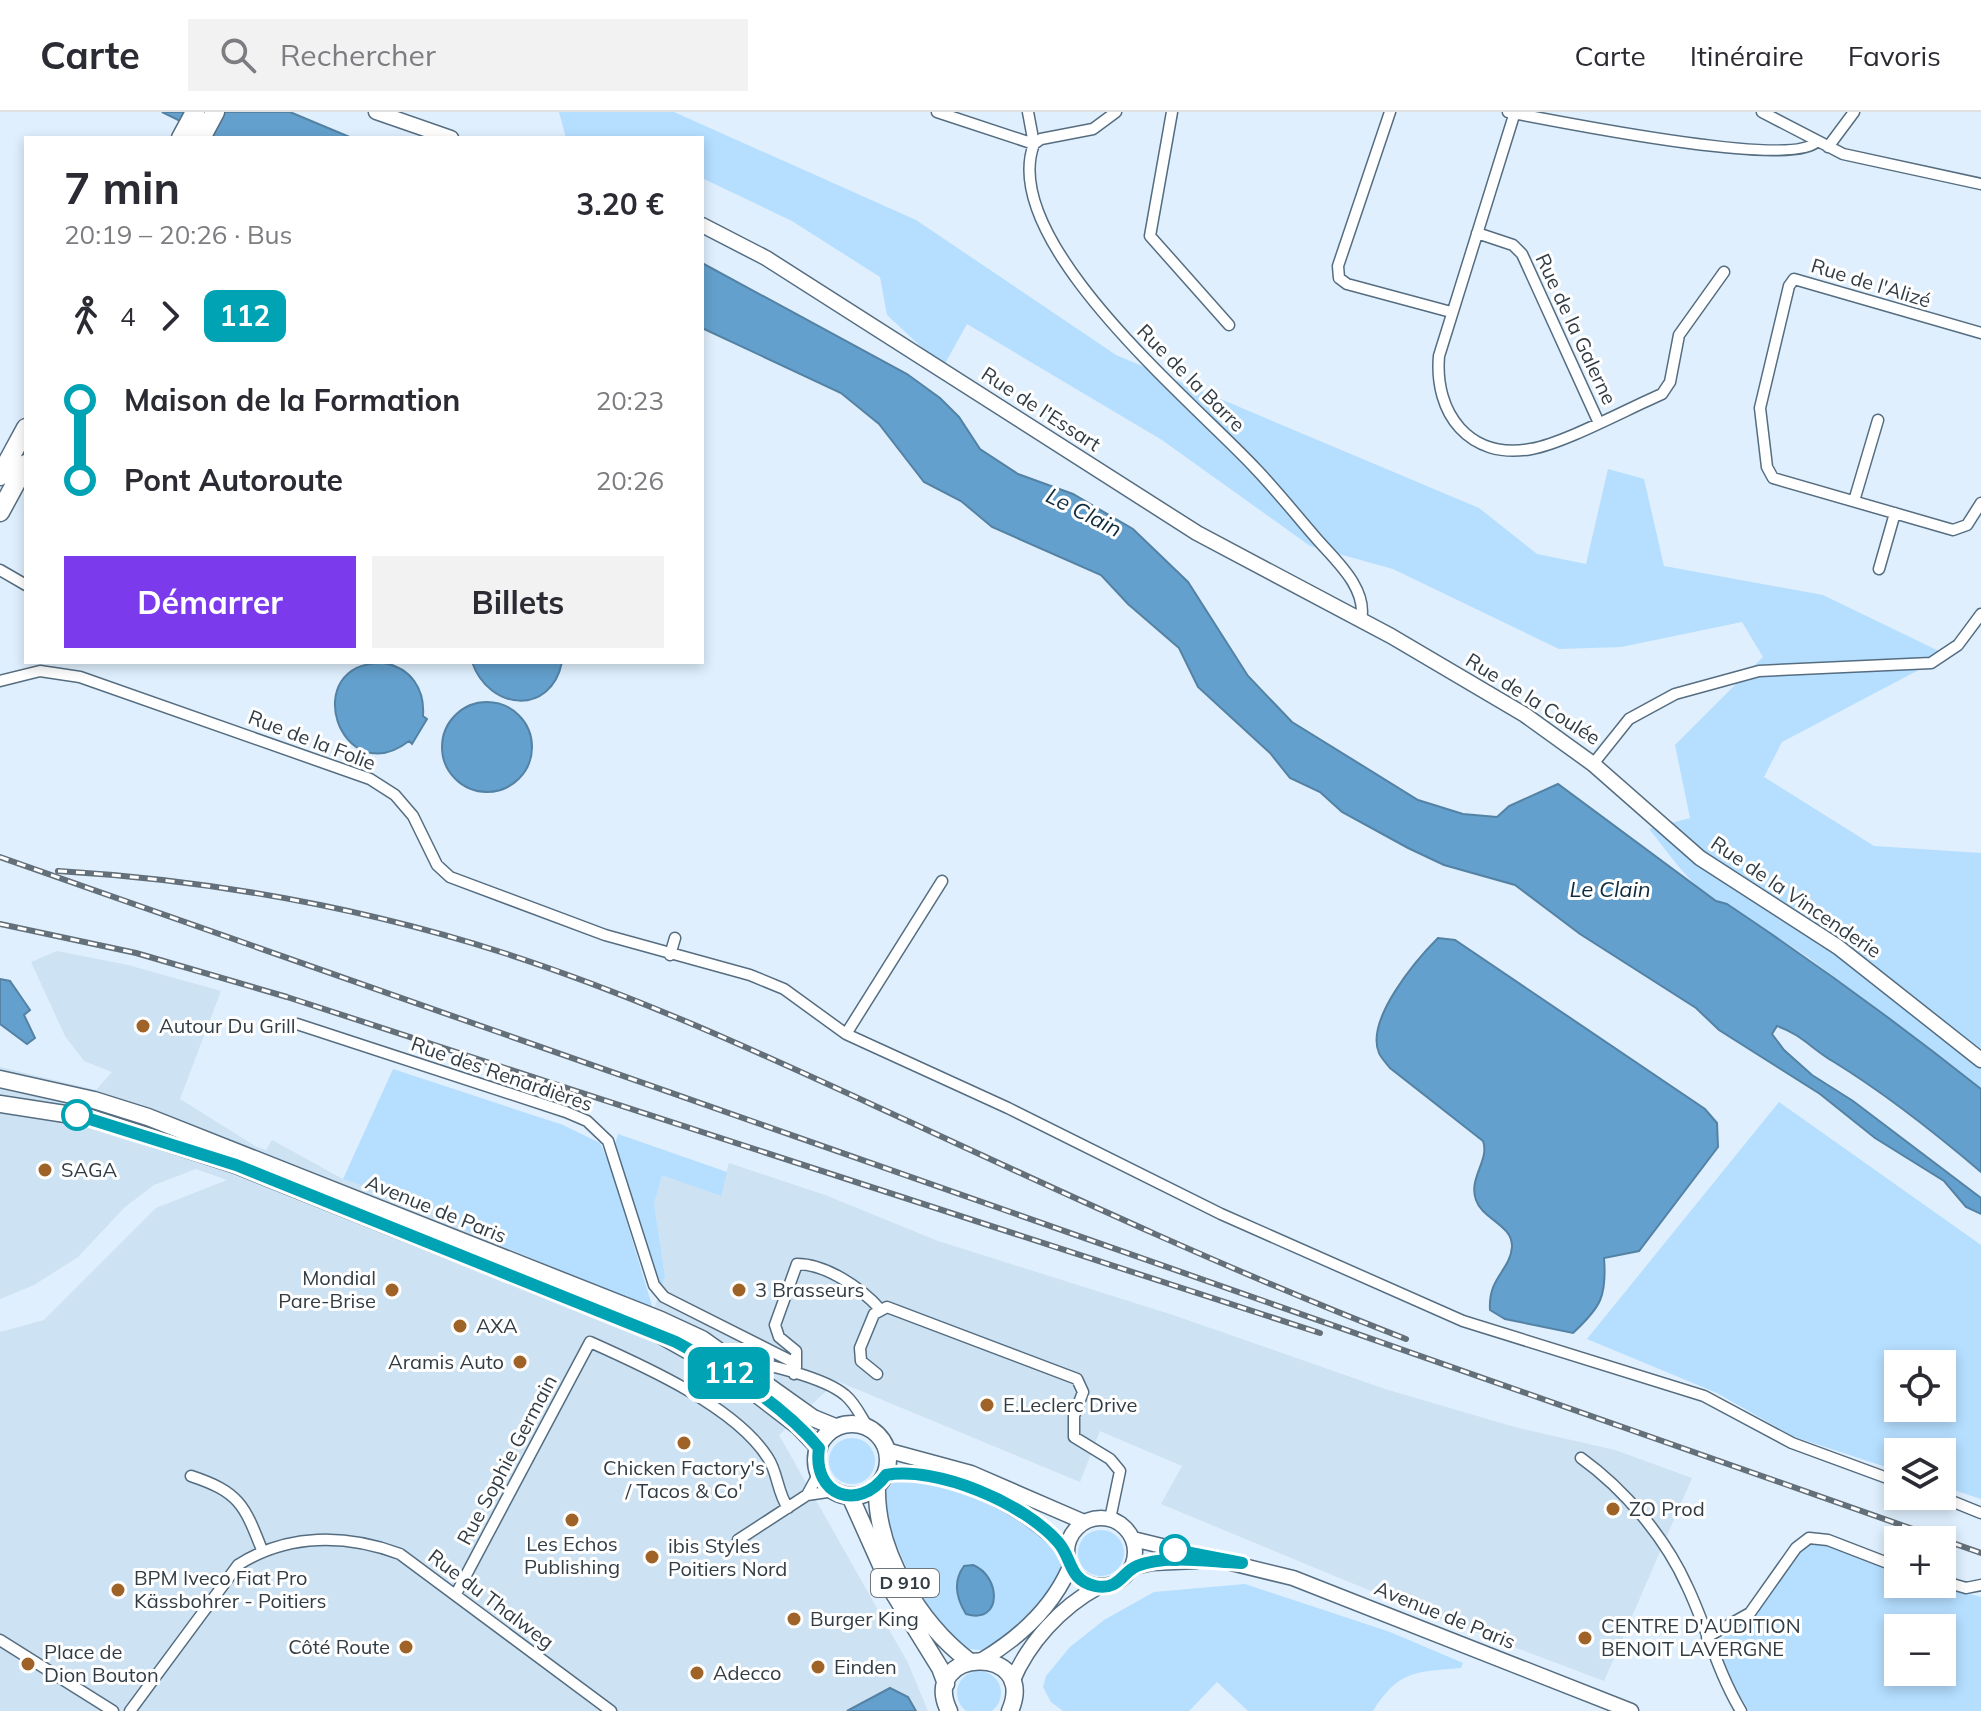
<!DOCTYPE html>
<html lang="fr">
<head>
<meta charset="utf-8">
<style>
  body { margin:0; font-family:Mulish,sans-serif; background:#f2f2f3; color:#2b2b33; height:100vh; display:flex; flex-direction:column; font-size:30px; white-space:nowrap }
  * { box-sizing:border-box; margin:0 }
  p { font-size:26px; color:#7c7c81 }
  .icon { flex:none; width:44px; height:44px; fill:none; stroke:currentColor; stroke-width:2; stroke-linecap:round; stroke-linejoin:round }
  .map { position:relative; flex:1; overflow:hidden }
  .sheet { position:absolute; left:24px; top:24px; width:680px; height:528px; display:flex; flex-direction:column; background:#fff; border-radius:0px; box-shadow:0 4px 12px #0003 }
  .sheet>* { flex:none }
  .badge { padding:0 16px; border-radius:12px; font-size:28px; line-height:52px }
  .buttons { position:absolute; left:1884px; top:1238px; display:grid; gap:16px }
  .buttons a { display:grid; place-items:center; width:72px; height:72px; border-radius:0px; background:#fff; box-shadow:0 4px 12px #0003; font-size:40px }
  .map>.badge { position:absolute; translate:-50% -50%; box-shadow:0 0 0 4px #fff }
  .legs { display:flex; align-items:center; gap:12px; height:88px; padding:0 40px; font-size:26px }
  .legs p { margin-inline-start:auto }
  .headline { display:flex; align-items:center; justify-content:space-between; height:136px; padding:0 40px }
  h1 { font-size:44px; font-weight:700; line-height:60px }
  .action { display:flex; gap:16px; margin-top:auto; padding:16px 40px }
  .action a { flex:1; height:92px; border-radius:0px; background:#7c3aed; color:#fff; font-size:32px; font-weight:700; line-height:92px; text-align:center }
  .action a+a { background:#f2f2f3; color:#2b2b33 }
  ul { padding:0 40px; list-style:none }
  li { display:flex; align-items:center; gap:28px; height:80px; font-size:30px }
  li i { display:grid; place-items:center; width:12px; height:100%; margin:0 10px; background:currentColor }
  li i::after { content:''; width:20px; height:20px; margin:-10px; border:6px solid; border-radius:50%; background:#fff }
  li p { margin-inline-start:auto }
  li:first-child i { background:linear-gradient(#0000 50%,currentColor 0) }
  li:last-child i { background:linear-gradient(currentColor 50%,#0000 0) }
  header { display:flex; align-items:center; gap:48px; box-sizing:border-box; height:112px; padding:0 40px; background:#fff; border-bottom:2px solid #e1e1e2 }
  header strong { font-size:38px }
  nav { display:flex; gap:44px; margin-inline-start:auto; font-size:28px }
  .search { width:560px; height:72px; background:#f2f2f3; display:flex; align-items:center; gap:20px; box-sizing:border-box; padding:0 28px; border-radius:0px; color:#7c7c81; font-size:30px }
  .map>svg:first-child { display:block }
  .built { fill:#cde2f2 }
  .green { fill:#b5deff; fill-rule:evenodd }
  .water { fill:#63a0cd; stroke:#5482a4; stroke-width:2 }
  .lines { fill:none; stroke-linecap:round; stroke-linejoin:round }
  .street-casing { stroke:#556d80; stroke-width:13 }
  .secondary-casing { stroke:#556d80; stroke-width:17 }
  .primary-casing { stroke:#556d80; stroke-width:19 }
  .highway-casing { stroke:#556d80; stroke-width:21 }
  .street { stroke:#fff; stroke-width:10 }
  .secondary { stroke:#fff; stroke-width:14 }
  .primary { stroke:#fff; stroke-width:16 }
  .highway { stroke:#fff; stroke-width:18 }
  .rail-casing { stroke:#636f79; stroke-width:6 }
  .rail { stroke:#fff; stroke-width:3; stroke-dasharray:9; stroke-linecap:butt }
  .line-1-casing { stroke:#fff; stroke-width:18 }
  .line-1 { stroke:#00a3b4; stroke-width:12 }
  .poi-dot { fill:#a06327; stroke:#fff; stroke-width:3 }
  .stop-1-dot { fill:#fff; stroke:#00a3b4; stroke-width:4 }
  .labels { text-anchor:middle; stroke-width:6; stroke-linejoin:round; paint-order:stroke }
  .shield { fill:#fff; stroke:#6f767c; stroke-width:2 }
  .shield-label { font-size:18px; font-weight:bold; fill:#313c44 }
  .street-label { font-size:20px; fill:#313c44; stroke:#fff }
  .poi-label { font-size:20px; fill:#313c44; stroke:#fff; text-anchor:start }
  .water-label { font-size:22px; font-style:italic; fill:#102c3f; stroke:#fff }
</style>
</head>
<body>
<header>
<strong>Carte</strong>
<div class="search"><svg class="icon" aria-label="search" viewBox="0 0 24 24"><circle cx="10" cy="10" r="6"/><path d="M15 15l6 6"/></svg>Rechercher</div>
<nav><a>Carte</a><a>Itinéraire</a><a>Favoris</a></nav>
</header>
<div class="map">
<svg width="1981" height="1599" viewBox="0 0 1981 1599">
  <rect width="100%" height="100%" fill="#dfeffd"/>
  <!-- built -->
  <path class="built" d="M 57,839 L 128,853 L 221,879 L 180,987 L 257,1035 L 266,1038 L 272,1028 L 343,1067 L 444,1102 L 469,1120 L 654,1197 L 665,1164 L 654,1092 L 662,1062 L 720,1084 L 729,1051 L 825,1083 L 938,1129 L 1173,1203 L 1385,1277 L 1518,1316 L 1615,1338 L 1692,1366 L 1604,1569 L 1429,1503 L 1161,1392 L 1182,1354 L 1100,1319 L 1080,1370 L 837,1269 L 779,1323 L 908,1551 L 928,1599 L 0,1599 L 0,1220 L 44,1208 L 156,1096 L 227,1068 L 196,1057 L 154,1073 L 125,1095 L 78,1145 L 34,1173 L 0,1187 L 0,955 L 96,978 L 112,960 L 84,949 L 65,924 L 31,850 Z"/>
  <!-- green -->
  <path class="green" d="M 559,0 L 674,0 L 916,108 L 1116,243 L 1479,396 L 1537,442 L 1586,452 L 1608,357 L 1644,367 L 1664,454 L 1823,483 L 1947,543 L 1782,630 L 1764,665 L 1874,734 L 1981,741 L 1981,977 L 1809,846 L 1727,792 C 1695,783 1670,742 1649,717 L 1690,706 L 1675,633 L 1763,545 L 1742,510 L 1621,535 L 1559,537 L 1393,457 L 1310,434 L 1162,328 L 967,212 L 943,255 L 887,203 L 880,165 L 792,109 L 702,66 L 702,26 L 566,26 Z
    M 393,957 L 563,1013 L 600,1031 L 609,1051 L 653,1197 L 469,1120 L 444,1102 L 343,1067 Z
    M 1779,990 L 1981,1133 L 1981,1387 L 1942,1374 L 1942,1340 L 1898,1340 L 1898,1359 L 1792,1324 L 1717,1281 L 1587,1227 ZM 1898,1252 L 1942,1252 L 1942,1296 L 1898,1296 Z
    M 618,1022 L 727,1060 L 721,1084 L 662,1063 L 654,1092 L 665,1164 L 661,1176 L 654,1165 L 615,1032 Z
    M829 1349a23 23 0 1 1 46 0a23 23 0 1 1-46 0Z
    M 894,1368 C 934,1368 987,1382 1020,1404 C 1033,1413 1045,1426 1058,1437 C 1075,1474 1014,1520 988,1539 L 962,1536 C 921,1490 894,1444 883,1382 Z
    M1078 1441a23 23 0 1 1 46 0a23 23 0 1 1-46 0Z
    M 1823,1430 L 1898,1459 L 1898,1472 L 1933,1472 L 1981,1485 L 1981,1599 L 1749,1599 L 1734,1575 L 1718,1533 L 1726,1523 L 1754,1505 L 1801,1437 L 1810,1432 ZM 1898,1516 L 1942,1516 L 1942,1560 L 1898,1560 Z
    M 1245,1472 L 1390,1520 L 1463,1551 L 1461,1556 C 1415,1560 1399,1558 1373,1599 L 1248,1599 L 1217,1570 L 1189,1599 L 1063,1599 L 1051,1590 L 1043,1575 L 1046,1564 L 1070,1535 L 1104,1508 L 1154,1480 Z
    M957 1581a22 22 0 1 1 44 0a22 22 0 1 1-44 0Z"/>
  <!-- water -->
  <path class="water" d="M 162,0 L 290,0 L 352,26 L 215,26 Z
    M 702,151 L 907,262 L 940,286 L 959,305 L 980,337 L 1018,362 L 1073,382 L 1133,417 L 1188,470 L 1248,564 L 1292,610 L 1418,688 L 1463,702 L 1497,705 L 1509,694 L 1558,672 L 1716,789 L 1727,792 C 1814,850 1899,912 1981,977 L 1981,1060 C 1934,1020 1886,982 1834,950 C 1813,938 1801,922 1777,914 L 1772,922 L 1784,938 L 1812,963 L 1853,989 L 1981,1086 L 1981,1102 L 1966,1095 L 1944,1069 L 1875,1026 L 1820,982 L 1719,918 L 1696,896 L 1580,822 L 1515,773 L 1444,753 L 1408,736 L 1342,700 L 1320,680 L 1290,666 L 1270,641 L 1198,575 L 1179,536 L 1128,492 L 1101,463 L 992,415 L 961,389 L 924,370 L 879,312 L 841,281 L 702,216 Z
    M 472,550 L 562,550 C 551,604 489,599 472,550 Z
    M 384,551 C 411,556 425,577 423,604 L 427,607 L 412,632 L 409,629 C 340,682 296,549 384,551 Z
    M442 635a45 45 0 1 1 90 0a45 45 0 1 1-90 0Z
    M 1438,826 L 1455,828 L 1705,997 L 1717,1011 L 1718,1035 L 1639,1139 L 1604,1146 C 1607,1184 1601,1195 1573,1221 L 1505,1207 L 1490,1198 C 1488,1165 1510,1159 1512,1135 C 1513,1113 1482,1107 1476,1088 C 1468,1066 1490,1048 1483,1029 L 1390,956 C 1387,952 1381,946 1379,941 C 1365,908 1416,848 1438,826 Z
    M 0,867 L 10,869 L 30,898 L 24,903 L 35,926 L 27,932 L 0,912 Z
    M 973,1453 C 1001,1464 1003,1513 966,1502 C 956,1486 953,1469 964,1454 Z
    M 890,1576 L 908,1585 L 916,1599 L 847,1599 Z"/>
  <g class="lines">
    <defs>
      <path id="street" d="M 937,0 L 1034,32
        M 1028,0 L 1034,32
        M 1172,0 L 1150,124 L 1229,213
        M 1390,0 L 1338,154 L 1339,166 L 1347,172 L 1451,200
        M 1508,0 C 1551,8 1795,58 1817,29
        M 1515,0 L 1439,244 C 1434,301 1469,348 1531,337 C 1565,331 1627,297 1662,282 L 1670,270 L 1679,223 L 1724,160
        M 1762,0 L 1843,42 L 1981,72
        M 1034,32 C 997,130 1196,292 1256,357 C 1277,379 1296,403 1316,426 C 1335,448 1368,476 1361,508
        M 1034,32 L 1041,27 L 1093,17 L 1116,0
        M 1828,35 L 1854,0
        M 1477,121 L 1513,133 L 1522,142 L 1598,309
        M 1981,221 L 1794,167 L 1789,174 L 1760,296 L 1767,355 L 1773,366 L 1953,418 L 1967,413 L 1981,391
        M 1854,389 L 1878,308
        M 1879,457 L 1895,401
        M 0,458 L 26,473
        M 0,569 L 40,559 L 80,565 L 370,667 L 395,683 L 413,704 L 437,753 L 450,765 L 605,823 L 750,863 L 784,877 L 846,922 L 942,769
        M 1593,652 L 1629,607 L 1675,582 L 1759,559 L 1931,551 L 1958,533 L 1981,502
        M 670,843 L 675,826
        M 297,912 L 566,1000 L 587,1009 L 608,1029 L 654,1173 L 664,1185 L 789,1248 L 796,1255 L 794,1262
        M 846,922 L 1008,996 L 1221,1102 L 1463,1209 L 1704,1284 L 1792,1331 L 1898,1370
        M 737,1249 C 763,1250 825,1266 845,1283 C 855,1291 860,1303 867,1314
        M 796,1255 L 796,1239 L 779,1225 L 775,1213 L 797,1152 C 826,1152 861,1176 880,1197
        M 877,1262 L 861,1249 L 860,1236 L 874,1202 L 887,1195 L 1077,1267 L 1083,1280 L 1074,1304 L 1074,1325 L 1110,1347 L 1120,1359 L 1110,1407
        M 1581,1346 C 1624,1377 1665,1425 1687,1474 C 1707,1516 1717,1559 1741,1599
        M 191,1364 C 239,1380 244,1392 262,1438
        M 807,1383 L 834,1379
        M 1939,1384 L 1981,1401
        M 738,1428 L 807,1383 L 819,1361
        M 1942,1469 L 1966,1476 L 1981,1473
        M 456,1482 L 590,1230 C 644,1254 736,1295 768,1346 C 778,1361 777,1380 788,1396
        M 1707,1525 L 1750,1501 L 1796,1436 L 1809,1426 L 1828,1428 L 1898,1455
        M 0,1528 L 113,1599
        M 130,1599 L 238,1453 C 288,1421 346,1422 400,1442 L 611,1599"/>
      <path id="secondary" d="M 376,0 L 451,26
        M 702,113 L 766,146 L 1197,421 L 1391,524 L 1525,603 L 1593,652 L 1700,746 L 1838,835 L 1981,948
        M 886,1338 L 971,1361 L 1084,1410
        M 886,1363 C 944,1353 1030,1395 1067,1440
        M1067 1440a34 34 0 1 1 68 0a34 34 0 1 1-68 0Z
        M 1133,1427 L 1293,1466 L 1631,1599
        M 1134,1455 L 1152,1451 L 1197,1449
        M 982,1548 C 1019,1526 1051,1497 1069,1457
        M 1012,1570 C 1028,1531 1061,1495 1098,1475"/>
      <path id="primary" d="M 0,967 L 94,988 L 148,1005 L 661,1208 L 702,1227 L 813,1306 L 835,1315
        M 0,992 L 91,1006 L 236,1053 L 655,1220 L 733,1264 L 798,1314 L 819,1336
        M816 1348a36 36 0 1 1 72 0a36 36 0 1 1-72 0Z
        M 877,1374 C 875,1439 919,1511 969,1549
        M 850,1384 L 893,1480 L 940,1556 L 946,1572
        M 949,1599 C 918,1535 1039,1531 1010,1599"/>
      <path id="highway" d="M 181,26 L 195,0
        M 201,26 L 215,0
        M 0,364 L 26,316
        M 0,400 L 26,352"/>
    </defs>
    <!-- street casing -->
    <use href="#street" class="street-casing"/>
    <!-- secondary casing -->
    <use href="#secondary" class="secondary-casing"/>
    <!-- primary casing -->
    <use href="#primary" class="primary-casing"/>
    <!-- highway casing -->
    <use href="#highway" class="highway-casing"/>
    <!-- street -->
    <use href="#street" class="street"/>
    <!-- secondary -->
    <use href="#secondary" class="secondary"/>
    <!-- primary -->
    <use href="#primary" class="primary"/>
    <!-- highway -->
    <use href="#highway" class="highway"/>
    <defs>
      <path id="rail" d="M 0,745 L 1981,1441
        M 58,759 C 209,768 361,795 504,841 C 644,886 777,949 910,1010 C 1074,1086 1238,1162 1406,1227
        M 0,812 L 136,841 L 287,885 L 1320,1221"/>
    </defs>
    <!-- rail casing -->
    <use href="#rail" class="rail-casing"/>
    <!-- rail -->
    <use href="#rail" class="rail"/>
  </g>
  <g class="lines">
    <defs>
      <path id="line-1" d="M 77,1003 L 236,1053 L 676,1230 C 726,1257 782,1292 819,1336 C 812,1383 858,1401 886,1363 C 937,1354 1024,1391 1058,1430 C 1073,1447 1068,1468 1095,1474 C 1119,1479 1122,1460 1137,1454 C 1168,1442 1209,1450 1242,1451 L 1175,1438"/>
    </defs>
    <!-- line-1 casing -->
    <use href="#line-1" class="line-1-casing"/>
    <!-- line-1 -->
    <use href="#line-1" class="line-1"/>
  </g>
  <!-- markers -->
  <g class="poi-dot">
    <circle cx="143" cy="914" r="8"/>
    <circle cx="45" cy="1058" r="8"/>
    <circle cx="392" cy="1178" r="8"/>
    <circle cx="739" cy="1178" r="8"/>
    <circle cx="460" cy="1214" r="8"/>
    <circle cx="520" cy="1250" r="8"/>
    <circle cx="987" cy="1293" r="8"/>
    <circle cx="684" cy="1331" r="8"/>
    <circle cx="1613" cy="1397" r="8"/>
    <circle cx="572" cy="1408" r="8"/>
    <circle cx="652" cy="1445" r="8"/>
    <circle cx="118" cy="1478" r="8"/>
    <circle cx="794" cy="1507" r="8"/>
    <circle cx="1585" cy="1526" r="8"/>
    <circle cx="406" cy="1535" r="8"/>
    <circle cx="28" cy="1552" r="8"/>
    <circle cx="818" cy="1555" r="8"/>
    <circle cx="697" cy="1561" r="8"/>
  </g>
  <g class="stop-1-dot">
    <circle cx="77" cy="1003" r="14"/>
    <circle cx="1175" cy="1438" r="14"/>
  </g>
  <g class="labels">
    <!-- shield labels -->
    <rect class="shield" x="871" y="1457" width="68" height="28" rx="6"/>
    <g class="shield-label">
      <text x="905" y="1477">D 910</text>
    </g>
    <!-- street labels -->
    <g class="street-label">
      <text transform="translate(1871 171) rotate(17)" y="7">Rue de l'Alizé</text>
      <text transform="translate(1576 217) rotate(65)" y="7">Rue de la Galerne</text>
      <text transform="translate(1191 266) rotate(45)" y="7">Rue de la Barre</text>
      <text transform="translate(1041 297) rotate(33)" y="7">Rue de l'Essart</text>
      <text transform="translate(1533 587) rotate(32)" y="7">Rue de la Coulée</text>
      <text transform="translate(312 628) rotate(21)" y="7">Rue de la Folie</text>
      <text transform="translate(1796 785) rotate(34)" y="7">Rue de la Vincenderie</text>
      <text transform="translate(502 962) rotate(19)" y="7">Rue des Renardières</text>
      <text transform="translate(436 1097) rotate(22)" y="7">Avenue de Paris</text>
      <text transform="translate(507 1348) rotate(-62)" y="7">Rue Sophie Germain</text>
      <text transform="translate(491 1487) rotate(37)" y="7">Rue du Thalweg</text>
      <text transform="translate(1445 1503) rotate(22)" y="7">Avenue de Paris</text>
    </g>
    <!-- poi labels -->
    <g class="poi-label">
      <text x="159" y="921">Autour Du Grill</text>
      <text x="61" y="1065">SAGA</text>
      <text x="376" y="1173" text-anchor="end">Mondial<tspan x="376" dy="23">Pare-Brise</tspan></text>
      <text x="755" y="1185">3 Brasseurs</text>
      <text x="476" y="1221">AXA</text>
      <text x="504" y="1257" text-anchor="end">Aramis Auto</text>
      <text x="1003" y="1300">E.Leclerc Drive</text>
      <text x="684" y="1363" text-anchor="middle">Chicken Factory's<tspan x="684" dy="23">/ Tacos &amp; Co'</tspan></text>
      <text x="1629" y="1404">ZO Prod</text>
      <text x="572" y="1439" text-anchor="middle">Les Echos<tspan x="572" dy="23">Publishing</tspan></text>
      <text x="668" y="1441">ibis Styles<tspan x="668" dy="23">Poitiers Nord</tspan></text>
      <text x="134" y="1473">BPM Iveco Fiat Pro<tspan x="134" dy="23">Kässbohrer - Poitiers</tspan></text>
      <text x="810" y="1514">Burger King</text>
      <text x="1601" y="1521">CENTRE D'AUDITION<tspan x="1601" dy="23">BENOIT LAVERGNE</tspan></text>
      <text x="390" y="1542" text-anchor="end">Côté Route</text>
      <text x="44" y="1547">Place de<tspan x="44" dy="23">Dion Bouton</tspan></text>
      <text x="834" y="1562">Einden</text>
      <text x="713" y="1568">Adecco</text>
    </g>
    <!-- water labels -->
    <g class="water-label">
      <text transform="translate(1084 400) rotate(27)" y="8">Le Clain</text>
      <text x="1610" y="785">Le Clain</text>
    </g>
  </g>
</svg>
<div class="buttons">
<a><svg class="icon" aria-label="locate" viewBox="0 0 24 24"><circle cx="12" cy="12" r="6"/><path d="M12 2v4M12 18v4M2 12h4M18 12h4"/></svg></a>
<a><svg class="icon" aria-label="layers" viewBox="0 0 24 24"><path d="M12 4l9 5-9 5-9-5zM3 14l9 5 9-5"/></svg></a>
<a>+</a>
<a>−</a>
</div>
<b class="badge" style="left:729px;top:1261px;background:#00a3b4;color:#fff">112</b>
<section class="sheet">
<div class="headline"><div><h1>7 min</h1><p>20:19 – 20:26 · Bus</p></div><b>3.20 €</b></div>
<div class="legs"><svg class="icon" aria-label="walk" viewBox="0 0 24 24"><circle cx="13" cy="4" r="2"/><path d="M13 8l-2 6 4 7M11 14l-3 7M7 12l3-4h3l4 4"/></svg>4<svg class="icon" aria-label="forward" viewBox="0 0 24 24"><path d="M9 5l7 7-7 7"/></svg><b class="badge" style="background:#00a3b4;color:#fff">112</b></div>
<ul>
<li><i style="color:#00a3b4"></i><b>Maison de la Formation</b><p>20:23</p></li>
<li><i style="color:#00a3b4"></i><b>Pont Autoroute</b><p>20:26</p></li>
</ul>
<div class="action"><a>Démarrer</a><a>Billets</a></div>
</section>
</div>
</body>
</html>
